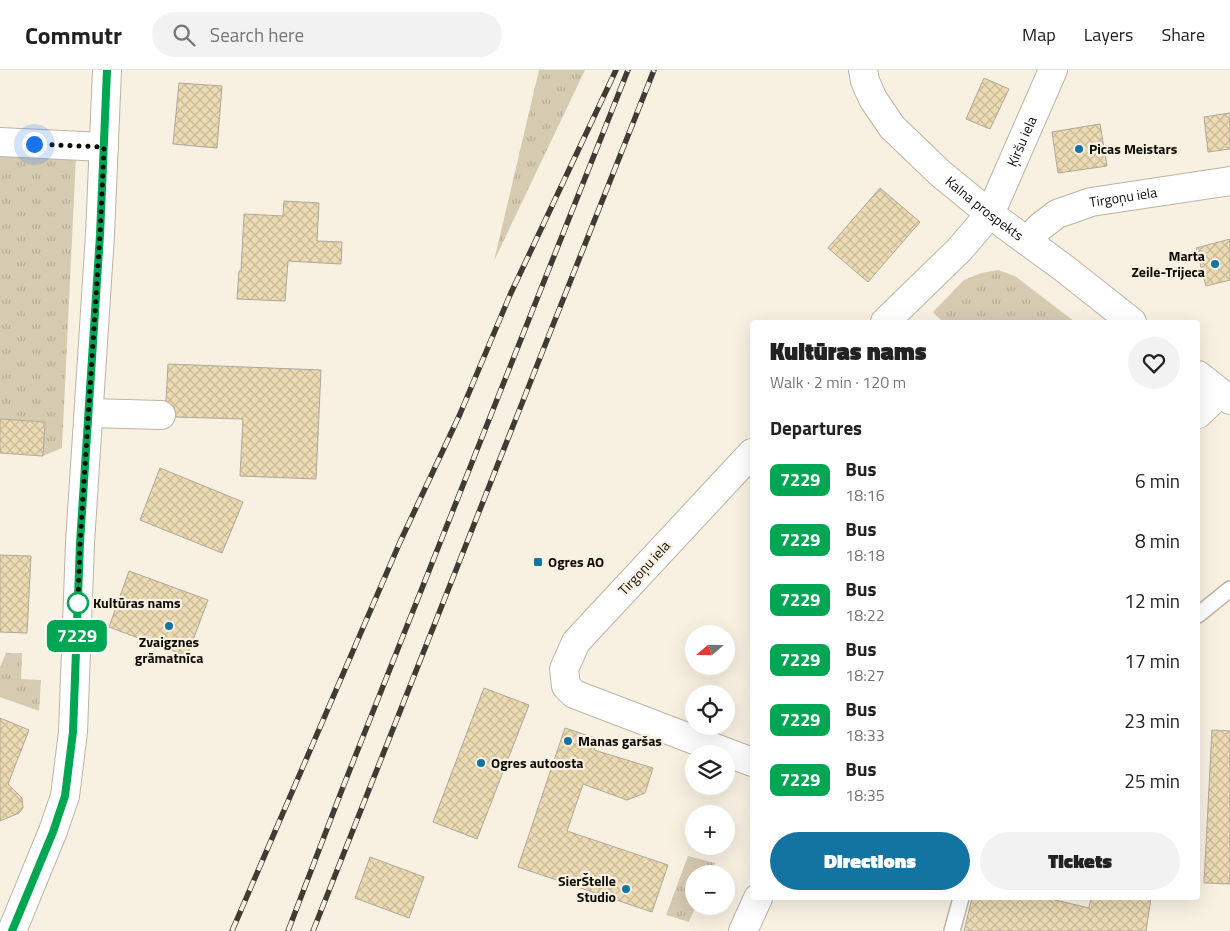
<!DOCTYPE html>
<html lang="en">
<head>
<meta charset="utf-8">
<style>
  body { margin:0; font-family:"Titillium Web",sans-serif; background:#f2f2f2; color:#222; height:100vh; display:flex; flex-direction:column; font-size:19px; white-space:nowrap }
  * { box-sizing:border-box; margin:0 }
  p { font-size:16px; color:#767676 }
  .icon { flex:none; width:28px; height:28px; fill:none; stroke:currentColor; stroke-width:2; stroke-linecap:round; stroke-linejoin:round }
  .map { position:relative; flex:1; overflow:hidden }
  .drawer { position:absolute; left:750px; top:250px; width:450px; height:580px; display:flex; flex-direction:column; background:#fff; border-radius:5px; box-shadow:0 5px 20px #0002 }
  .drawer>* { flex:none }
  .badge { padding:0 10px; border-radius:8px; font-size:18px; line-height:32px }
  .needle { width:32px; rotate:250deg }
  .buttons { position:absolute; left:685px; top:555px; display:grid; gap:10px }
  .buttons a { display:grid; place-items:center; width:50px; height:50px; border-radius:50%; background:#fff; box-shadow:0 5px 20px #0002; font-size:25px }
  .you { position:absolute; width:25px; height:25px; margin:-12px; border:4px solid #fff; border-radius:50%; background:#1a73e8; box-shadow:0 0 0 8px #1a73e833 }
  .map>.badge { position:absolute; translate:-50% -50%; box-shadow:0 0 0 2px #fff }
  h2 { padding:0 20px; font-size:19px; line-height:45px }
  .round { display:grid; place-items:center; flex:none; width:52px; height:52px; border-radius:26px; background:#f2f2f2 }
  .headline { display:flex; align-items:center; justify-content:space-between; height:85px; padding:0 20px }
  h1 { font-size:24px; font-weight:800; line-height:38px }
  .button { display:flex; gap:10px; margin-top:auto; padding:10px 20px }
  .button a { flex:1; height:58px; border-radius:30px; background:#1474a1; color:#fff; font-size:20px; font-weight:800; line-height:58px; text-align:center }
  .button a+a { background:#f2f2f2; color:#222 }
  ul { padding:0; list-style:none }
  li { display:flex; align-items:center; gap:15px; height:60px; padding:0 20px }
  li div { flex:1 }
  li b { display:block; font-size:19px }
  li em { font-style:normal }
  li .badge { min-width:55px; font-weight:700; text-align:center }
  header { display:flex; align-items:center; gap:30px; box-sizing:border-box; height:70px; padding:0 25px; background:#fff; border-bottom:1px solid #e0e0e0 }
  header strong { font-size:24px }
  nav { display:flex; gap:28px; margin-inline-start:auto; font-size:18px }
  .search { width:350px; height:45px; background:#f2f2f2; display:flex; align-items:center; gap:12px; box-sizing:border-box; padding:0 18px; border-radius:28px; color:#767676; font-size:19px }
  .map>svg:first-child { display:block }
  .grass { fill:url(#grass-tufts) }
  .building { fill:url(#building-cross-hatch); stroke:#aea899 }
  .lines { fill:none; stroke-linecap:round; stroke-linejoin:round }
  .service-casing { stroke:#bbb4a6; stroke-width:18 }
  .minor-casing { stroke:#bbb4a6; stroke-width:30 }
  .secondary-casing { stroke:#bbb4a6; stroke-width:30 }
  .service { stroke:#fff; stroke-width:15 }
  .minor { stroke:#fff; stroke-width:28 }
  .secondary { stroke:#fff; stroke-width:28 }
  .rail-casing { stroke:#3f3c35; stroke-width:5.5 }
  .rail { stroke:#f8f1e2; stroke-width:4; stroke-dasharray:11; stroke-linecap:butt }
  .line-casing { stroke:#fff; stroke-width:11 }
  .line { stroke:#00a651; stroke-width:8 }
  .walk { stroke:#0e0c07; stroke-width:5; stroke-dasharray:0 9 }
  .poi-dot { fill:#1474a1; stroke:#f8f1e2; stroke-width:2 }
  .stop-dot { fill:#fff; stroke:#00a651; stroke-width:2.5 }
  .labels { text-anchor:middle; stroke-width:4.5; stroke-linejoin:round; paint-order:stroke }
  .street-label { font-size:14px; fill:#0e0c07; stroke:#f8f1e2 }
  .poi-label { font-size:14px; font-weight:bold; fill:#0e0c07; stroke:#f8f1e2; text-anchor:start }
  .stop-label { font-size:14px; font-weight:bold; fill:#0e0c07; stroke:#f8f1e2; text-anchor:start }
</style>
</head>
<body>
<header>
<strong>Commutr</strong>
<div class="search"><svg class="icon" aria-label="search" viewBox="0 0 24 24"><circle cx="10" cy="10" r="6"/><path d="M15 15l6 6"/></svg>Search here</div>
<nav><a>Map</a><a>Layers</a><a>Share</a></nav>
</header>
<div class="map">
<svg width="1230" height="861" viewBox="0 0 1230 861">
  <defs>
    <pattern id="grass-tufts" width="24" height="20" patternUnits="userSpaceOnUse" patternTransform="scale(1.25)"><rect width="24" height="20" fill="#d6cbb1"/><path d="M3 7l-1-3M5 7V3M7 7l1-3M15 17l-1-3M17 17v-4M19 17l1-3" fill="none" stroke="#b6ad97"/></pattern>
    <pattern id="building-cross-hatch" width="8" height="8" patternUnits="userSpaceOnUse" patternTransform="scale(1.25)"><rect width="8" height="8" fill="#ecdab3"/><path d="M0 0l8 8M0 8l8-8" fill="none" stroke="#c9ba98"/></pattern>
  </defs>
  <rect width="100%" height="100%" fill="#f8f1e2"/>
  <!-- grass -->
  <path class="grass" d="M 539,0 L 585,0 L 494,191 Z
    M 0,82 L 76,85 L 62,378 L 43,386 L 45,352 L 0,349 Z
    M 998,200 L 1015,206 L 1075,252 L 943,252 L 933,242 L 964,210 L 981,203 Z
    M 6,583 L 22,583 L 21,609 L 41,610 L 39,641 L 0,627 L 0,597 Z
    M 688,786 L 715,793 L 710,804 L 694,804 L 694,836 L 696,836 L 689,852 L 666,845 Z"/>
  <!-- building -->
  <path class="building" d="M 984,8 L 1009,19 L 990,59 L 966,49 Z
    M 179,13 L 222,16 L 217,78 L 173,74 Z
    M 1230,43 L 1230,79 L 1208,82 L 1204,47 Z
    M 1100,54 L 1107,96 L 1058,103 L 1052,62 Z
    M 880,118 L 920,152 L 868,212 L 828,178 Z
    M 284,131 L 319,133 L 317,171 L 342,172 L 341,194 L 288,191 L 285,231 L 237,229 L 239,201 L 241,201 L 244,144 L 283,146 Z
    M 1230,169 L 1230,210 L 1206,216 L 1196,178 Z
    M 168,294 L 321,300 L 316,409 L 240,406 L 243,349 L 176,347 L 174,337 L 166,331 Z
    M 0,349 L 45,352 L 43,386 L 0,383 Z
    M 160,398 L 243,432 L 222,483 L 140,450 Z
    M 0,485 L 31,486 L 27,563 L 0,562 Z
    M 129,501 L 208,530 L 187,586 L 109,557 Z
    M 484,618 L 529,635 L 477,769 L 433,752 Z
    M 0,648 L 29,660 L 8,714 L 22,728 L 23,738 L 19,743 L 0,751 Z
    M 565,658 L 598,669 L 594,680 L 653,698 L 645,723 L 627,730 L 583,714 L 567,761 L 668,795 L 652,842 L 518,797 Z
    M 1212,660 L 1230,661 L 1230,814 L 1204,813 Z
    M 370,787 L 424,807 L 409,848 L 355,828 Z
    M 972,828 L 1047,828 L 1089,838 L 1091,828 L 1151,828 L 1146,861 L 964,861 Z"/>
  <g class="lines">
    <defs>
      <path id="service" d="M 1198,545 L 1230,519
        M 952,861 L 961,828"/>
      <g id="minor">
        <path d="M 0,72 L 104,77"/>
        <path id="s1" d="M 1027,171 L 1040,157 L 1057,144 L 1091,132 L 1230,111"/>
        <path id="s2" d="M 885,252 L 959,180 L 990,144 L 1053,0"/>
        <path d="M 89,343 L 161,345"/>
        <path d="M 752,383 L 576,572 L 564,599 L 566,616 L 574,624 L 752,692"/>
      </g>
      <g id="secondary">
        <path id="s3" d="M 863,0 L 865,11 L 873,29 L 892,57 L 941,104 L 990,144 L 1065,199 L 1132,252"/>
        <path d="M 1198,305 L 1230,330"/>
        <path d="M 1198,344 L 1220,323"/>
        <path d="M 12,861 L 53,761 L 65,726 L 73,662 L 80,473 L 100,165 L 107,0"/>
        <path d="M 743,861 L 758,828"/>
      </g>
    </defs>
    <!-- service casing -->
    <use href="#service" class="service-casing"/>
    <!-- minor casing -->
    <use href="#minor" class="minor-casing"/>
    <!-- secondary casing -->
    <use href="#secondary" class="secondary-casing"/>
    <!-- service -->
    <use href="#service" class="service"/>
    <!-- minor -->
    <use href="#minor" class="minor"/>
    <!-- secondary -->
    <use href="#secondary" class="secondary"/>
    <defs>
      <path id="rail" d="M 232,861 L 400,472 L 460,344 L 510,225 L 616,0
        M 288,861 L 343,717 L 628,0
        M 313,861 L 654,0"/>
    </defs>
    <!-- rail casing -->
    <use href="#rail" class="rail-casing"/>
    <!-- rail -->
    <use href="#rail" class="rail"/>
  </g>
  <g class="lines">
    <defs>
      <path id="line" d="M 12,861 L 53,762 L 65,726 L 73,662 L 80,473 L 100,165 L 107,0"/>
    </defs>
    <!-- line casing -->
    <use href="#line" class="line-casing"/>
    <!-- line -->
    <use href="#line" class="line"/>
    <!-- walk -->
    <path class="walk" d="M 34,74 L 104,77 L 100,165 L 80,473 L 78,533"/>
  </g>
  <!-- markers -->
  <g class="poi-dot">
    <circle cx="1079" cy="79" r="5"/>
    <circle cx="1215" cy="194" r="5"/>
    <rect x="533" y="487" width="10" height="10" rx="2.5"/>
    <circle cx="169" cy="556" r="5"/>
    <circle cx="568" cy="671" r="5"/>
    <circle cx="481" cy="693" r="5"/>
    <circle cx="626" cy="819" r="5"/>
  </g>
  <circle class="stop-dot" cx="78" cy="533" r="10"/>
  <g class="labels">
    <!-- street labels -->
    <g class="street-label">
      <text dy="5" stroke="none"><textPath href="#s2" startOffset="230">Ķiršu iela</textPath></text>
      <text dy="5" stroke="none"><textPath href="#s1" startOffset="109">Tirgoņu iela</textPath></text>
      <text dy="5" stroke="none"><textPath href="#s3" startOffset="188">Kalna prospekts</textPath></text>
      <text transform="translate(644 498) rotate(-47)" y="5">Tirgoņu iela</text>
    </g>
    <!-- poi labels -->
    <g class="poi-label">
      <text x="1089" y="84">Picas Meistars</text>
      <text x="1205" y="191" text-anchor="end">Marta<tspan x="1205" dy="16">Zeile-Trijeca</tspan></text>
      <text x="548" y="497">Ogres AO</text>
      <text x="169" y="577" text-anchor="middle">Zvaigznes<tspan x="169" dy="16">grāmatnīca</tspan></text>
      <text x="578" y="676">Manas garšas</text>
      <text x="491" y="698">Ogres autoosta</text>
      <text x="616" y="816" text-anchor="end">SierŠtelle<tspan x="616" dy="16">Studio</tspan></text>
    </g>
    <!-- stop labels -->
    <g class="stop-label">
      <text x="93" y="538">Kultūras nams</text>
    </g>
  </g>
</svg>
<div class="buttons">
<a><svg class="needle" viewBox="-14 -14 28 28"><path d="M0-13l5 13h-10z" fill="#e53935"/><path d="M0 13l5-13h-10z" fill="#767676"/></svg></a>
<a><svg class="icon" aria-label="locate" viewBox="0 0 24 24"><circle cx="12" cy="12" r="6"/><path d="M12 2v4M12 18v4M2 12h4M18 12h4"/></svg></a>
<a><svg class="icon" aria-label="layers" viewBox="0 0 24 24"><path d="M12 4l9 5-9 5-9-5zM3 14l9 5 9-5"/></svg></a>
<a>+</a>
<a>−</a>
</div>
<div class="you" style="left:34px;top:74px"></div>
<b class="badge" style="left:77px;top:566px;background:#00a651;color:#fff">7229</b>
<section class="drawer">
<div class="headline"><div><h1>Kultūras nams</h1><p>Walk · 2 min · 120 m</p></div><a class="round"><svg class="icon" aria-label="heart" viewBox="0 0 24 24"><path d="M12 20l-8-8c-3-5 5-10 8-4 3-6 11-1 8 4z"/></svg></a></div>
<h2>Departures</h2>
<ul>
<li><span class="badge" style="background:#00a651;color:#fff">7229</span><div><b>Bus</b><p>18:16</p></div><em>6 min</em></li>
<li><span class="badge" style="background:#00a651;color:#fff">7229</span><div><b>Bus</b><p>18:18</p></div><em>8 min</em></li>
<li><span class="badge" style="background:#00a651;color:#fff">7229</span><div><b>Bus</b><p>18:22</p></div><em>12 min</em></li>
<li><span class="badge" style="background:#00a651;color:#fff">7229</span><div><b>Bus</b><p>18:27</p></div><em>17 min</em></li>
<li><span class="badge" style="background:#00a651;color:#fff">7229</span><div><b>Bus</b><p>18:33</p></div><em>23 min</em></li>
<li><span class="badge" style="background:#00a651;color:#fff">7229</span><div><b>Bus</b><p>18:35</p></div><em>25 min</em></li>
</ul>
<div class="button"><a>Directions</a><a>Tickets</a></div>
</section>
</div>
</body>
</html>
